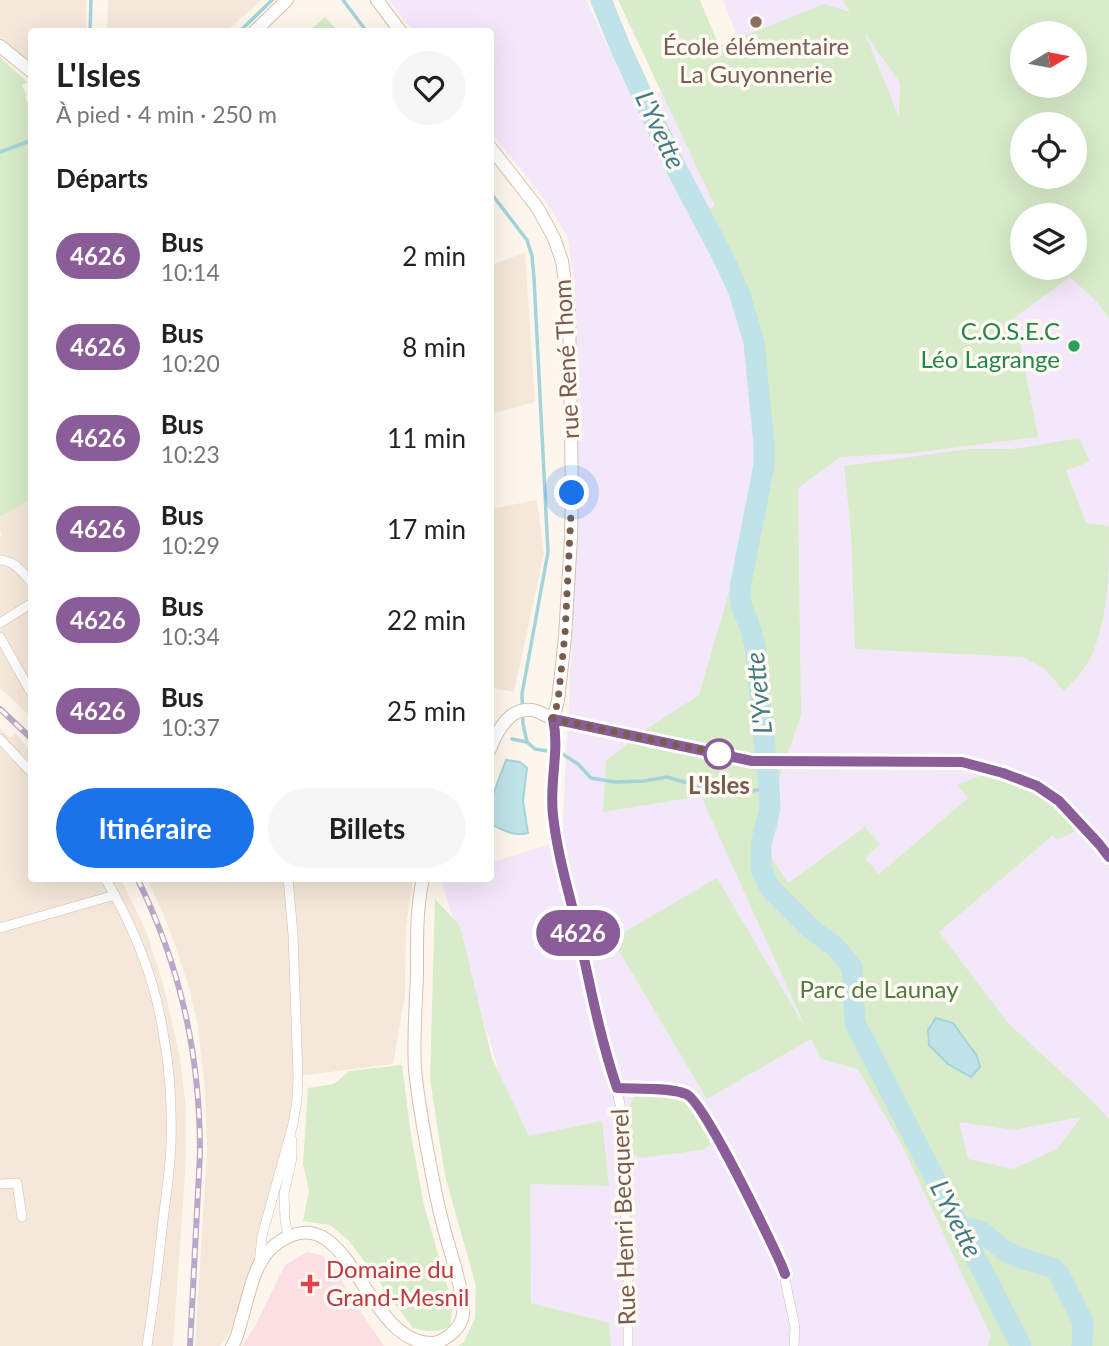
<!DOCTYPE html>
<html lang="fr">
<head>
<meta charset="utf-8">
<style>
  body { margin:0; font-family:Lato,sans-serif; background:#f6f6f6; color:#222; height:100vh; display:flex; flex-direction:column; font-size:26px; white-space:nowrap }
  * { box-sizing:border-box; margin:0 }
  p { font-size:23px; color:#767676 }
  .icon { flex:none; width:38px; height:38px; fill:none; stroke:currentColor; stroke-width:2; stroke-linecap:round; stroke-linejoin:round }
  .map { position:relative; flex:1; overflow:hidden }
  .side { position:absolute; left:28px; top:28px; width:466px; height:854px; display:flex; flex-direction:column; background:#fff; border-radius:7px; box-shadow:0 7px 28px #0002 }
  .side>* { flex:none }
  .badge { padding:0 14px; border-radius:23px; font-size:24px; line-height:46px }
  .needle { width:46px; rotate:80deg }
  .tools { position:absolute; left:1010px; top:21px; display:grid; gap:14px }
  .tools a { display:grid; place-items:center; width:77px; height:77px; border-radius:50%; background:#fff; box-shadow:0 7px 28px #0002; font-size:35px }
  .you { position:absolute; width:35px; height:35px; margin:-18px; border:5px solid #fff; border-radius:50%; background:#1a73e8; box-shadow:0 0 0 10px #1a73e833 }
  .map>.badge { position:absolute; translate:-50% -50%; box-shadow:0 0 0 4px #fff }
  h2 { padding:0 28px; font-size:26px; line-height:63px }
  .round { display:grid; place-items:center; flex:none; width:74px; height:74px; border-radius:37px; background:#f6f6f6 }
  .headline { display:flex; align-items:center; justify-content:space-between; height:119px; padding:0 28px }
  h1 { font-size:33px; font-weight:700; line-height:52px }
  .primary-button { display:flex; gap:14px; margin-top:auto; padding:14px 28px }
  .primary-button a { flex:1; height:80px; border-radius:42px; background:#1a73e8; color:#fff; font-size:28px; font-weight:700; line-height:80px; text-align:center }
  .primary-button a+a { background:#f6f6f6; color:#222 }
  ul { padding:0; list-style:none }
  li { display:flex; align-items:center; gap:21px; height:91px; padding:0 28px }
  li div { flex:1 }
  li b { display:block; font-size:26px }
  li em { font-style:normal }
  li .badge { min-width:77px; font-weight:700; text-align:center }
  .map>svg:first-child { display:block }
  .residential { fill:#f5e8da }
  .education { fill:#f3e8fa; fill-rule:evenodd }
  .medical { fill:#fbdfe3 }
  .green { fill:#d8ecc9; fill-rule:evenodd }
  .water { fill:#bfe3e8; stroke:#a5d3da; stroke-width:2 }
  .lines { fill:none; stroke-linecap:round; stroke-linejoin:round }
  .stream { stroke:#a5d3da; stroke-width:3.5 }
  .river { stroke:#bfe3e8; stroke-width:21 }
  .street-casing { stroke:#d1beb0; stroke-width:10 }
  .secondary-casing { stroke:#d6c0b0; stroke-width:14 }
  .street { stroke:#fff; stroke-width:9 }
  .secondary { stroke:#fff; stroke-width:12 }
  .rail-casing { stroke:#b9a8c9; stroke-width:6 }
  .rail { stroke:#fffaf3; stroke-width:3.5; stroke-dasharray:10; stroke-linecap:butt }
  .line-casing { stroke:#fff; stroke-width:16 }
  .line { stroke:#8a5d99; stroke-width:10 }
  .walk { stroke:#7a5c4d; stroke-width:7; stroke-dasharray:0 12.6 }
  .education-dot { fill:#8d6e63; stroke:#fffaf3; stroke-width:2.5 }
  .leisure-dot { fill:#2e9e5b; stroke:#fffaf3; stroke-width:2.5 }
  .stop-dot { fill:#fff; stroke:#8a5d99; stroke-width:3.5 }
  .health-dot { fill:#e0444e; stroke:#fffaf3; stroke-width:2.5 }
  .labels { text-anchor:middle; stroke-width:7; stroke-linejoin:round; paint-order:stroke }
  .education-label { font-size:24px; fill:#785e54; stroke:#fffaf3 }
  .leisure-label { font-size:24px; fill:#27864d; stroke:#fffaf3; text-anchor:end }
  .street-label { font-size:24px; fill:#7a5c4d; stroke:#fffaf3 }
  .stop-label { font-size:24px; font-weight:bold; fill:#7a5c4d; stroke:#fffaf3 }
  .park-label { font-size:24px; fill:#537a41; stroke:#fffaf3 }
  .health-label { font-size:24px; fill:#be3a42; stroke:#fffaf3; text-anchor:start }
  .water-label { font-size:26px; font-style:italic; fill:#437c86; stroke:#fffaf3 }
</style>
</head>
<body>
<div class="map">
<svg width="1109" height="1346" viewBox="0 0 1109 1346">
  <rect width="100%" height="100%" fill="#fdf6ec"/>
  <!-- residential -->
  <path class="residential" d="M 0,0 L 86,0 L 86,31 L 32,32 L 31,63 L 0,38 Z
    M 108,0 L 262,0 L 226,31 L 107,32 Z
    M 525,252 L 535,402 L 490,414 L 490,266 Z
    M 31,499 L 31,717 L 0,688 L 0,537 L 2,535 L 0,532 L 0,517 Z
    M 537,500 L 544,553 L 514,692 L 490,688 L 490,509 Z
    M 0,728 L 10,738 L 15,733 L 31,751 L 32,878 L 121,879 L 146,931 L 163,983 L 180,1058 L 186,1110 L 186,1159 L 173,1346 L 0,1346 Z
    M 147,879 L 413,879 L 406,927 L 405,995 L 393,1064 L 298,1076 L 297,1101 L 248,1299 L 225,1340 L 220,1346 L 195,1346 L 207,1150 L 205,1089 L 197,1021 L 189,987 L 177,951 L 165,918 Z"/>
  <!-- education -->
  <path class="education" d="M 389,0 L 586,0 L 634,103 L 725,64 L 719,47 L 738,39 L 723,0 L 1007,0 L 1022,33 L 1022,177 L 1074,177 L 1109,206 L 1109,1346 L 521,1346 L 517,1132 L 441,879 L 490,878 L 490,863 L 562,840 L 573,617 L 577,464 L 575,285 L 567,235 L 541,195 L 490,131 L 490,32 L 413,31 ZM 1022,215 L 1074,215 L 1074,268 L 1022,268 Z"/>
  <!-- medical -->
  <path class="medical" d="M 307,1252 L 321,1255 L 333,1266 L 354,1302 L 384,1346 L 242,1346 L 254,1328 L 285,1265 Z"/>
  <!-- green -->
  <path class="green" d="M 618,0 L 700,0 L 719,46 L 824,4 L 850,12 L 842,0 L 1109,0 L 1109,318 L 1097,302 L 1070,277 L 1015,317 L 1038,437 L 912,453 L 840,457 L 798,488 L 801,715 L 779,779 L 778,824 L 769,854 L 788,883 L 865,827 L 880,844 L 865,858 L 879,874 L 968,798 L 957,785 L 987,773 L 1034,790 L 1056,805 L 1076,831 L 1057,840 L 1053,835 L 939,932 L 1008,1023 L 1097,1105 L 1109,1120 L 1109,1346 L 988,1346 L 991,1336 L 902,1145 L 858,1069 L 821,1059 L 811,1039 L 707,1099 L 612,939 L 717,878 L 806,1029 L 701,796 L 603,812 L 606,761 L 645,730 L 699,695 L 730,589 L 768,439 L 760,347 L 737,274 L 706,209 L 715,206 ZM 865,33 L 900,83 L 899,117 L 865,34 ZM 1022,33 L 1074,33 L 1074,86 L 1022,86 ZM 1022,124 L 1074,124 L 1074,177 L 1022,177 ZM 1022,215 L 1074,215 L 1074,268 L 1022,268 ZM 1081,1117 L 1058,1148 L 1014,1169 L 968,1159 L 959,1122 L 1014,1130 Z
    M 325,17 L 338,31 L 309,31 Z
    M 0,57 L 27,82 L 22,85 L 27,95 L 25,97 L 29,106 L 28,108 L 31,115 L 32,499 L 0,517 Z
    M 1079,438 L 1090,462 L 1066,470 L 1086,523 L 1109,526 C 1109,572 1109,620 1089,661 C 1083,672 1072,682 1064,691 L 1045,669 L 1023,657 L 855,649 L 851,532 L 844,466 L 969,449 L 1014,449 Z
    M 435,899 L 460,926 L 492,1058 L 529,1136 L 602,1121 L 609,1186 L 530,1184 L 531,1303 L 609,1323 L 611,1346 L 458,1346 L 464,1342 L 475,1318 L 476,1286 L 445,1176 L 430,1079 Z
    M 402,1065 L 411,1135 L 424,1205 L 453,1306 L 450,1326 C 437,1333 427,1332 413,1328 L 350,1242 L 330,1225 L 303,1221 L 309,1191 L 303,1164 L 308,1088 L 334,1084 L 349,1071 Z
    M 638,1095 C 649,1095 663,1094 673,1097 C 691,1101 702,1126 711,1140 L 710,1144 L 703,1150 L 640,1158 C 634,1155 630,1152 628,1146 C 628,1128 622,1105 638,1095 Z"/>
  <!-- water -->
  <path class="water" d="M 506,760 L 520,762 L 527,768 L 523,801 L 528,833 C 518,836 510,833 501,829 C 501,829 492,825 491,824 C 483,813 502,772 506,760 Z
    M 936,1018 L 953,1023 L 977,1056 L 980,1067 L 971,1077 L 948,1064 L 929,1045 L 928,1030 Z"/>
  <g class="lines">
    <!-- stream -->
    <path class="stream" d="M 343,0 L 367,32
      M 90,32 L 91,0
      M 239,32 L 272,0
      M 0,152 L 32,140
      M 490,192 L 527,240 L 532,256 L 534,278 L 548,552 L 522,694 L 523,724 L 527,742 L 535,749 L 561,753 L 578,764 L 591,778 L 615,782 L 644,781 L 667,777 L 728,795 L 769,788
      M 512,739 L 527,742"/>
    <!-- river -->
    <path class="river" d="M 601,0 L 621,49 L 675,166 L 723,257 L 739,292 L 754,342 L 764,444 L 764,465 L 740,588 L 741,605 L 749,624 L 755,646 L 769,788 L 770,808 L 761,844 L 761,869 L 770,888 L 810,928 L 835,947 L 852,967 L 855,1023 L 1021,1346
      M 960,1227 L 981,1231 L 1005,1251 L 1018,1257 L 1053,1268 L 1059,1274 L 1083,1322 L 1082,1346"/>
    <defs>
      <path id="street" d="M 0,560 C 15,561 22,572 32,583
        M 0,623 L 32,603
        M 0,637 L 32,694
        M 0,739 L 32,773
        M 105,878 C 134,927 156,982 164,1038 C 170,1071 172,1110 171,1144 C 170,1173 165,1201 162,1229 C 158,1268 153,1307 147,1346
        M 0,928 L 115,895
        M 616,1088 L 670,1091 L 687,1094 L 695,1101 L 726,1153 L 782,1266 L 795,1327 L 794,1346
        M 0,1184 L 17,1183 L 22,1217
        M 288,1236 L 285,1220 L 284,1194 L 292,1158 L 292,1140
        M 259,1264 L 262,1236 L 293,1124 L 297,1101 L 298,1076 L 293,934 L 288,878
        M 628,1346 L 628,1276 L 620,1104 L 583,957 L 556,837 L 552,813 L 552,792 L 557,736 L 553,719 L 752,761 L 962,762 L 1003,773 L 1037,786 L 1059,801 L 1099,844 L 1109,857"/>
      <path id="secondary" d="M 377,0 L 401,32
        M 254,32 L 287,0
        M 0,46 L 32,72
        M 490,147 L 537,207 L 554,238 L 562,261 L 569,310 L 572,493 L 571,538 L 565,637 L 558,701 L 553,719 C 546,716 539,711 532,710 C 510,707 497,731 490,749
        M 232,1346 C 237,1339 239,1330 241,1321 C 250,1294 253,1259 279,1242 C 352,1194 363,1346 434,1343 C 447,1340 462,1327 463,1314 C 464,1298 459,1283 455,1267 C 448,1244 441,1219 436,1195 C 428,1154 419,1111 415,1069 C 413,1039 416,1005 417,974 C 417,942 416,910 423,878"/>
    </defs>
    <!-- street casing -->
    <use href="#street" class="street-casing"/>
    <!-- secondary casing -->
    <use href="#secondary" class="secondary-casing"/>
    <!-- street -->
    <use href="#street" class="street"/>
    <!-- secondary -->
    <use href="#secondary" class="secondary"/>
    <defs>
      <path id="rail" d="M 0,709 L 32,739
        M 137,878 C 181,967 200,1055 200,1153 L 190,1346"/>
    </defs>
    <!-- rail casing -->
    <use href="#rail" class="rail-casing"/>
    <!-- rail -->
    <use href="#rail" class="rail"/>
  </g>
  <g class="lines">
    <defs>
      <path id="line" d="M 785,1274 L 782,1266 C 770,1240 704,1101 686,1094 C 669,1087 635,1089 617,1088 C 599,1035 589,980 577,926 C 568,889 557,853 553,815 C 549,782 560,751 553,719 L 752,761 L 962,762 L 1003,773 L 1037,786 L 1059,801 L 1099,844 L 1109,857"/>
    </defs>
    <!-- line casing -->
    <use href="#line" class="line-casing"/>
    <!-- line -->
    <use href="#line" class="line"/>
    <!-- walk -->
    <path class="walk" d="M 572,493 L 565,634 L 558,701 L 553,719 L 730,756 L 719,754"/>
  </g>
  <!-- markers -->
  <circle class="education-dot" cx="756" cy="22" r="7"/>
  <circle class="leisure-dot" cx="1074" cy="346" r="7"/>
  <circle class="stop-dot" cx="719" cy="754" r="14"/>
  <path class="health-dot" d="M306.5 1273.5h7v7h7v7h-7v7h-7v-7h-7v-7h7z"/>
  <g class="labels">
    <!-- education labels -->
    <g class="education-label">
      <text x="756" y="55">École élémentaire<tspan x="756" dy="28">La Guyonnerie</tspan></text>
    </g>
    <!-- leisure labels -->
    <g class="leisure-label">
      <text x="1060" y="340">C.O.S.E.C<tspan x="1060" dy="28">Léo Lagrange</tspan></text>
    </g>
    <!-- street labels -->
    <g class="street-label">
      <text transform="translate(567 359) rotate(-93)" y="8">rue René Thom</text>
      <text transform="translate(624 1217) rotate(-92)" y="8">Rue Henri Becquerel</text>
    </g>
    <!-- stop labels -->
    <g class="stop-label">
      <text x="719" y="794">L'Isles</text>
    </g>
    <!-- park labels -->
    <g class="park-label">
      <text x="879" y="998">Parc de Launay</text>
    </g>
    <!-- health labels -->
    <g class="health-label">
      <text x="326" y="1278">Domaine du<tspan x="326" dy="28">Grand-Mesnil</tspan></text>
    </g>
    <!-- water labels -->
    <g class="water-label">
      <text transform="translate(660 130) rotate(65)" y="9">L'Yvette</text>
      <text transform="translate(759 693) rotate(-96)" y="9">L'Yvette</text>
      <text transform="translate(956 1219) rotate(63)" y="9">L'Yvette</text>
    </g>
  </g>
</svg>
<div class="tools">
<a><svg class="needle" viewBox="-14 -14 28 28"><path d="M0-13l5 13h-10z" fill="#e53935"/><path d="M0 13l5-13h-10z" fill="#767676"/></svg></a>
<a><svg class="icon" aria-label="locate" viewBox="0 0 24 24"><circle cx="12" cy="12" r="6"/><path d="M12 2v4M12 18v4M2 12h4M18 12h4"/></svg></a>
<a><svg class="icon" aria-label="layers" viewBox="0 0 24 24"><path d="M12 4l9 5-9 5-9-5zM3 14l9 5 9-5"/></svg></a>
</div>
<div class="you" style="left:572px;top:493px"></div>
<b class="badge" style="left:578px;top:933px;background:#8a5d99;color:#fff">4626</b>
<section class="side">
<div class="headline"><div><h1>L'Isles</h1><p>À pied · 4 min · 250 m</p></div><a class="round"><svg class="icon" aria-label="heart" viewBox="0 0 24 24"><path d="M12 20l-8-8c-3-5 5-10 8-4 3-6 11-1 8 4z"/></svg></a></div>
<h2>Départs</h2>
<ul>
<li><span class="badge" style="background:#8a5d99;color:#fff">4626</span><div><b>Bus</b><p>10:14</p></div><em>2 min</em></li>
<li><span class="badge" style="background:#8a5d99;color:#fff">4626</span><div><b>Bus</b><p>10:20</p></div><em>8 min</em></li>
<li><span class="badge" style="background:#8a5d99;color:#fff">4626</span><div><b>Bus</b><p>10:23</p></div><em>11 min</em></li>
<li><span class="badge" style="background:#8a5d99;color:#fff">4626</span><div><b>Bus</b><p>10:29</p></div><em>17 min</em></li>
<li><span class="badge" style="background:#8a5d99;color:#fff">4626</span><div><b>Bus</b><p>10:34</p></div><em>22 min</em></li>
<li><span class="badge" style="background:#8a5d99;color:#fff">4626</span><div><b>Bus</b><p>10:37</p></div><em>25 min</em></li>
</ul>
<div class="primary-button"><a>Itinéraire</a><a>Billets</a></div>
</section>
</div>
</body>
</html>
